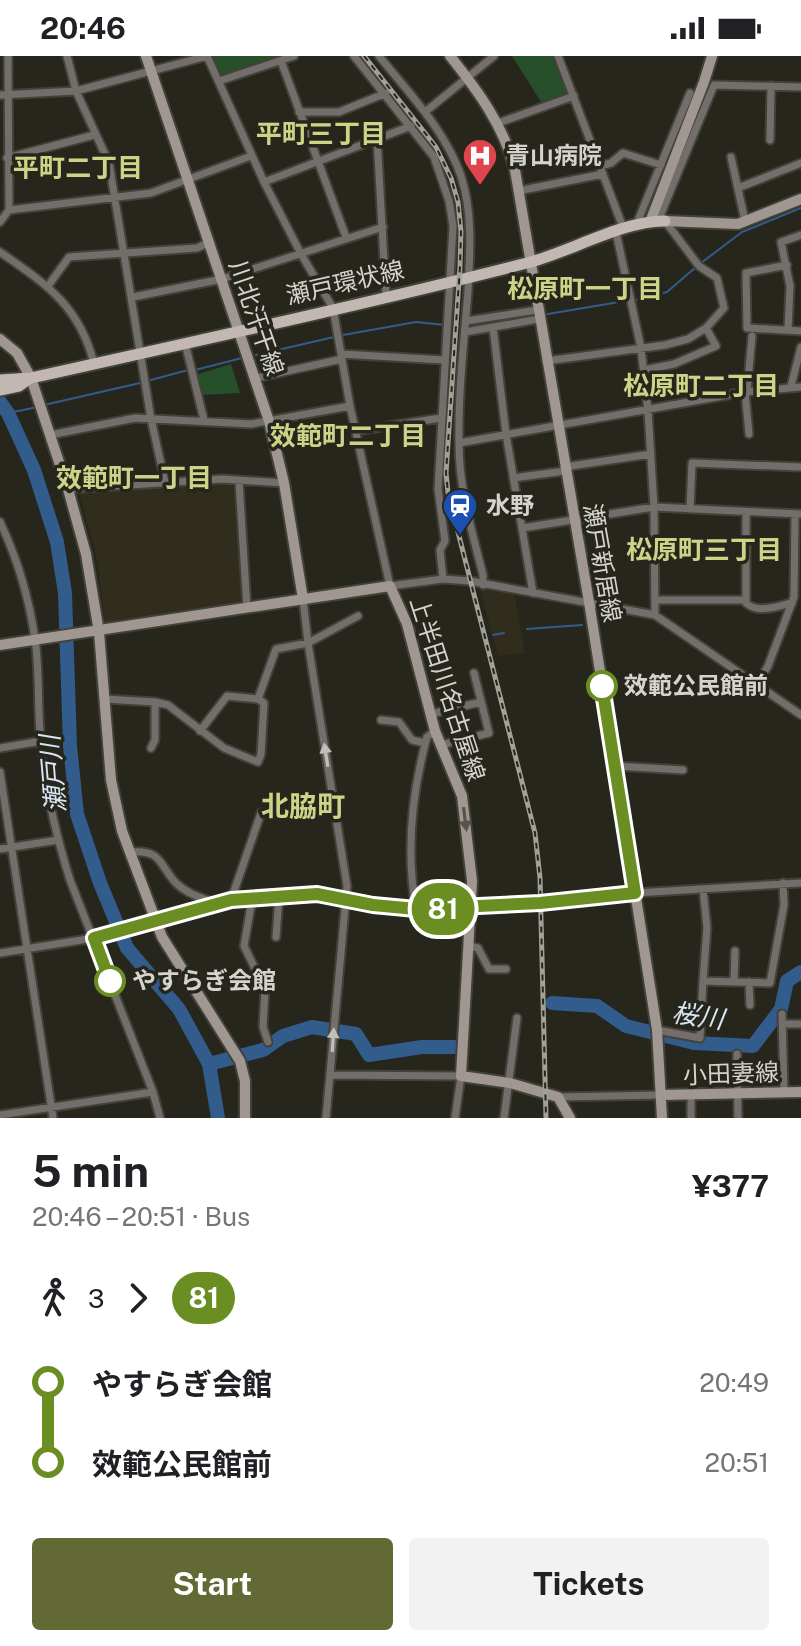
<!DOCTYPE html>
<html lang="en">
<head>
<meta charset="utf-8">
<style>
  body { margin:0; font-family:"Public Sans","Noto Sans JP",sans-serif; background:#f2f2f2; color:#202124; height:100vh; display:flex; flex-direction:column; font-size:30px; white-space:nowrap }
  * { box-sizing:border-box; margin:0 }
  p { font-size:26px; color:#757577 }
  .icon { flex:none; width:44px; height:44px; fill:none; stroke:currentColor; stroke-width:2; stroke-linecap:round; stroke-linejoin:round }
  .map { position:relative; height:1062px; overflow:hidden }
  .side { display:flex; flex-direction:column; background:#fff; flex:1 }
  .side>* { flex:none }
  .badge { padding:0 16px; border-radius:26px; font-size:28px; line-height:52px }
  .map>.badge { position:absolute; translate:-50% -50%; box-shadow:0 0 0 4px #fff }
  .legs { display:flex; align-items:center; gap:12px; height:88px; padding:0 32px; font-size:26px }
  .legs p { margin-inline-start:auto }
  .headline { display:flex; align-items:center; justify-content:space-between; height:136px; padding:0 32px }
  h1 { font-size:44px; font-weight:700; line-height:60px }
  .cta { display:flex; gap:16px; margin-top:auto; padding:16px 32px }
  .cta a { flex:1; height:92px; border-radius:8px; background:#636935; color:#fff; font-size:32px; font-weight:700; line-height:92px; text-align:center }
  .cta a+a { background:#f2f2f2; color:#202124 }
  ul { padding:0 32px; list-style:none }
  li { display:flex; align-items:center; gap:28px; height:80px; font-size:30px }
  li i { display:grid; place-items:center; width:12px; height:100%; margin:0 10px; background:currentColor }
  li i::after { content:''; width:20px; height:20px; margin:-10px; border:6px solid; border-radius:50%; background:#fff }
  li p { margin-inline-start:auto }
  li:first-child i { background:linear-gradient(#0000 50%,currentColor 0) }
  li:last-child i { background:linear-gradient(currentColor 50%,#0000 0) }
  .status { display:flex; justify-content:space-between; align-items:center; height:56px; padding:0 40px; background:#fff; direction:ltr }
  .status svg { height:22px; fill:currentColor }
  .map>svg:first-child { display:block }
  .built { fill:#302d1d }
  .green { fill:#274f2a }
  .lines { fill:none; stroke-linecap:round; stroke-linejoin:round }
  .stream { stroke:#315c8b; stroke-width:2 }
  .river { stroke:#315c8b; stroke-width:14 }
  .street-casing { stroke:#434238; stroke-width:11 }
  .secondary-casing { stroke:#434238; stroke-width:14 }
  .primary-casing { stroke:#434238; stroke-width:15 }
  .street { stroke:#736e6c; stroke-width:7 }
  .secondary { stroke:#a09793; stroke-width:10 }
  .primary { stroke:#c2b7b2; stroke-width:11 }
  .rail-casing { stroke:#a1a099; stroke-width:5 }
  .rail { stroke:#27261c; stroke-width:2; stroke-dasharray:6; stroke-linecap:butt }
  .oneway { fill:#c1bfba }
  .oneway2 { fill:#57534c }
  .line-1-casing { stroke:#fff; stroke-width:18 }
  .line-1 { stroke:#6b8e23; stroke-width:12 }
  .stop-1-dot { fill:#fff; stroke:#6b8e23; stroke-width:4 }
  .labels { text-anchor:middle; stroke-width:7; stroke-linejoin:round; paint-order:stroke }
  .poi-label { font-size:24px; font-weight:bold; fill:#d4d3cd; stroke:#27261c; text-anchor:start }
  .street-label { font-size:24px; fill:#d4d3cd; stroke:#27261c }
  .stop-label { font-size:24px; font-weight:bold; fill:#d4d3cd; stroke:#27261c; text-anchor:start }
  .neighbourhood-label { font-size:26px; font-weight:bold; fill:#cad588; stroke:#27261c }
  .water-label { font-size:26px; font-style:italic; fill:#d8e5f4; stroke:#27261c }
  .quarter-label { font-size:28px; font-weight:bold; fill:#cad588; stroke:#27261c }
</style>
</head>
<body>
<div class="status"><b>20:46</b><svg viewBox="0 0 49 12"><path d="M0 12V9h3v3zM5 12V6h3v6zM10 12V3h3v9zM15 12V0h3v12zM26 1h20v11H26zM47 4h2v5h-2z"/></svg></div>
<div class="map">
<svg width="801" height="1062" viewBox="0 0 801 1062">
  <rect width="100%" height="100%" fill="#27261c"/>
  <!-- built -->
  <path class="built" d="M 221,426 L 235,431 L 241,547 L 105,568 L 97,503 L 79,436 Z
    M 480,533 L 512,538 L 515,541 L 525,597 L 498,600 Z"/>
  <!-- green -->
  <path class="green" d="M 211,0 L 283,0 L 221,22 Z
    M 512,0 L 555,0 L 570,37 L 543,49 Z
    M 231,308 L 240,337 L 201,339 L 195,319 Z"/>
  <g class="lines">
    <!-- stream -->
    <path class="stream" d="M 701,207 L 742,176 L 801,152
      M 636,244 L 667,236 L 696,211
      M 548,258 L 625,245
      M 467,270 L 529,260
      M 343,279 L 416,266 L 445,269
      M 256,299 L 334,281
      M 195,314 L 242,302
      M 151,324 L 188,314
      M 44,349 L 140,327
      M 8,357 L 38,351
      M 527,573 L 582,569
      M 493,579 L 504,577"/>
    <!-- river -->
    <path class="river" d="M 0,346 L 8,357 L 34,414 L 57,486 L 65,537 L 70,690 L 77,758 L 100,827 L 127,892 L 179,953 L 209,1008 L 218,1062
      M 552,947 L 597,950 L 626,970 L 694,987 L 753,990 L 781,953 L 787,925 L 801,916
      M 209,1008 L 263,994 L 283,980 L 312,971 L 356,978 L 369,999 L 422,991 L 459,991"/>
    <defs>
      <path id="street" d="M 67,0 L 76,35 L 109,107 L 151,363 L 165,426
        M 207,0 L 264,126 L 301,198 L 333,252 L 350,350 L 390,530 L 443,523 L 470,525 L 655,559 L 801,659
        M 354,0 L 434,101 L 449,145 L 453,170 L 438,433 L 445,485 L 440,494 L 443,523
        M 379,0 C 409,37 445,74 461,120 C 473,157 470,197 468,235 C 464,286 458,337 459,388 C 459,433 472,475 483,519 L 483,529
        M 558,0 L 624,174
        M 281,5 L 346,181
        M 219,25 L 294,0
        M 0,39 L 76,35 L 207,0
        M 299,56 L 339,56 L 386,37
        M 425,56 L 494,0
        M 498,67 L 574,40
        M 377,82 L 386,240
        M 770,84 L 771,30
        M 731,101 L 745,165
        M 7,102 L 94,79
        M 600,110 L 611,107 L 623,97 L 661,109
        M 264,126 L 411,70
        M 738,132 L 801,107
        M 518,135 L 603,118
        M 9,154 L 151,137 L 251,100
        M 658,165 L 714,29 L 801,31
        M 0,166 L 9,154 L 8,0
        M 639,168 L 639,162 L 690,37
        M 616,176 L 641,292 L 648,355 L 654,451 L 655,559
        M 0,196 C 46,228 80,250 94,308
        M 787,209 L 746,217 L 747,272 L 801,275
        M 48,230 L 69,201 L 197,192 L 210,186
        M 133,241 L 222,223 L 383,171
        M 466,265 L 537,254
        M 493,271 L 506,378 L 533,537
        M 788,274 L 790,230 L 781,186 L 801,179
        M 465,276 L 539,263
        M 185,287 L 204,364
        M 341,298 L 444,304
        M 546,305 L 665,289 L 688,283 L 706,272 L 724,252 L 717,222 L 699,210 L 665,165
        M 644,314 L 674,308 L 716,290 L 706,272
        M 256,322 L 342,303
        M 791,330 L 801,291
        M 745,336 L 749,378
        M 747,336 L 752,280
        M 356,375 L 441,362
        M 50,379 L 135,362 L 251,368 L 350,350
        M 459,387 L 745,336 L 801,331
        M 564,411 L 651,398
        M 513,422 L 565,415
        M 239,425 L 247,552
        M 68,433 L 222,423 L 284,427
        M 690,453 L 692,407 L 801,411
        M 746,456 L 746,547 C 758,558 777,550 792,547
        M 0,466 C 18,504 29,542 35,583 C 40,617 37,652 41,687 C 45,734 56,779 70,824 L 153,1036 L 160,1062
        M 522,472 L 654,451 L 801,458
        M 303,543 L 308,587 L 347,830 L 326,1062
        M 656,544 L 746,544
        M 756,630 L 768,610 L 794,541 L 795,458
        M 104,643 L 155,646 L 168,649 L 224,692 L 258,706 L 261,698 L 264,647 L 258,643
        M 431,658 L 481,646
        M 381,664 L 399,666 L 412,684 L 425,687
        M 200,675 L 227,640 L 258,643 L 276,593 L 308,587 L 358,560
        M 441,689 L 489,677 L 474,617
        M 0,692 L 41,685
        M 151,692 L 155,684 L 155,646
        M 615,710 L 683,714
        M 0,716 L 53,1062
        M 0,793 L 58,784
        M 130,796 C 162,793 159,809 176,827 C 187,838 203,842 217,848
        M 703,833 L 707,872 L 703,925
        M 231,844 L 261,757
        M 252,844 L 244,890 L 265,933 L 263,971 L 268,986
        M 416,853 C 406,797 412,736 427,681 L 435,675
        M 276,881 L 279,841
        M 469,890 L 478,892 L 489,913 L 506,913
        M 0,897 L 94,882 L 231,844 L 317,838 L 373,849 L 416,853 L 540,847 L 635,837 L 801,827
        M 734,926 L 735,895
        M 749,926 L 750,949
        M 782,958 L 784,1036
        M 784,968 L 801,968
        M 657,974 L 700,982 L 703,925 L 770,927 L 784,849 L 783,827
        M 737,998 L 738,1062
        M 330,1019 L 461,1020 L 455,1062
        M 691,1039 L 691,1062
        M 558,1041 L 661,1039
        M 0,1059 L 153,1036
        M 504,1062 L 517,962"/>
      <path id="secondary" d="M 146,0 L 269,365 L 284,427 L 303,543
        M 450,0 C 478,35 504,70 515,114 L 589,546 L 657,974 L 662,1062
        M 665,165 L 738,168 L 801,143
        M 650,166 L 704,26 L 712,0
        M 0,283 L 17,297 L 31,322 L 68,433 L 86,498 L 99,576 L 111,724 L 122,775 L 162,881 L 240,1005 L 245,1025 L 245,1062
        M 0,589 L 390,530 L 407,568 L 435,675 L 462,740 L 472,825 L 461,1020 L 510,1027 L 558,1041 L 570,1062
        M 661,1039 L 801,1036"/>
      <path id="primary" d="M 0,324 L 31,322 C 196,285 362,249 527,207 C 567,197 625,164 665,165
        M 0,334 L 19,330 L 30,322"/>
    </defs>
    <!-- street casing -->
    <use href="#street" class="street-casing"/>
    <!-- secondary casing -->
    <use href="#secondary" class="secondary-casing"/>
    <!-- primary casing -->
    <use href="#primary" class="primary-casing"/>
    <!-- street -->
    <use href="#street" class="street"/>
    <!-- secondary -->
    <use href="#secondary" class="secondary"/>
    <!-- primary -->
    <use href="#primary" class="primary"/>
    <defs>
      <path id="rail" d="M 364,0 L 436,91 L 451,122 L 458,146 L 461,175 L 460,210 L 446,417 L 448,437 L 535,777 L 540,822 L 546,1062"/>
    </defs>
    <!-- rail casing -->
    <use href="#rail" class="rail-casing"/>
    <!-- rail -->
    <use href="#rail" class="rail"/>
  </g>
  <!-- one-way arrows -->
  <defs><path id="oneway-solid" d="M-6-.8H1V-3.2L6.5 0L1 3.2V.8H-6Z" transform="scale(2)"/></defs>
  <g class="oneway">
    <use href="#oneway-solid" transform="translate(326 699) rotate(-99)"/>
    <use href="#oneway-solid" transform="translate(333 984) rotate(-86)"/>
  </g>
  <use class="oneway2" href="#oneway-solid" transform="translate(465 763) rotate(83)"/>
  <g class="lines">
    <defs>
      <path id="line-1" d="M 110,925 L 94,882 L 231,844 L 317,838 L 373,849 L 416,853 L 540,847 L 635,837 L 602,630"/>
    </defs>
    <!-- line-1 casing -->
    <use href="#line-1" class="line-1-casing"/>
    <!-- line-1 -->
    <use href="#line-1" class="line-1"/>
  </g>
  <!-- icons -->
  <defs>
    <symbol id="hospital-pin" viewBox="-11 -11 22 30"><path d="M0 17L-7.5 6A9.5 9.5 0 1 1 7.5 6Z" fill="#e0444e" stroke="#27261c"/><path d="M-5-5h3v3.5h4V-5h3V5h-3V1.5h-4V5h-3Z" fill="#fff"/></symbol>
    <symbol id="station-pin" viewBox="-11 -11 22 30"><path d="M0 17L-7.5 6A9.5 9.5 0 1 1 7.5 6Z" fill="#1a4fb4" stroke="#27261c"/><path d="M-3-6H3Q5-6 5-4V2Q5 4 3 4L4.5 6H3L1.5 4h-3L-3 6H-4.5L-3 4Q-5 4-5 2V-4Q-5-6-3-6ZM-3.5-4v3h7v-3ZM-3.5 1v1.5H-2V1ZM2 1v1.5H3.5V1Z" fill="#fff"/></symbol>
  </defs>
  <g fill-rule="evenodd">
    <use href="#hospital-pin" x="460" y="80" width="40" height="54"/>
    <use href="#station-pin" x="440" y="430" width="40" height="54"/>
  </g>
  <!-- markers -->
  <g class="stop-1-dot">
    <circle cx="602" cy="630" r="14"/>
    <circle cx="110" cy="925" r="14"/>
  </g>
  <g class="labels">
    <!-- poi labels -->
    <g class="poi-label">
      <text x="506" y="108">青山病院</text>
      <text x="486" y="458">水野</text>
    </g>
    <!-- street labels -->
    <g class="street-label">
      <text transform="translate(345 227) rotate(-13)" y="8">瀬戸環状線</text>
      <text transform="translate(256 262) rotate(71)" y="8">川北汗干線</text>
      <text transform="translate(602 507) rotate(80)" y="8">瀬戸新居線</text>
      <text transform="translate(447 633) rotate(72)" y="8">上半田川名古屋線</text>
      <text transform="translate(731 1018) rotate(-2)" y="8">小田妻線</text>
    </g>
    <!-- stop labels -->
    <g class="stop-label">
      <text x="624" y="638">效範公民館前</text>
      <text x="132" y="933">やすらぎ会館</text>
    </g>
    <!-- neighbourhood labels -->
    <g class="neighbourhood-label">
      <text x="321" y="87">平町三丁目</text>
      <text x="78" y="121">平町二丁目</text>
      <text x="585" y="242">松原町一丁目</text>
      <text x="701" y="339">松原町二丁目</text>
      <text x="348" y="389">效範町二丁目</text>
      <text x="134" y="431">效範町一丁目</text>
      <text x="704" y="503">松原町三丁目</text>
    </g>
    <!-- water labels -->
    <g class="water-label">
      <text transform="translate(53 718) rotate(-95)" y="9">瀬戸川</text>
      <text transform="translate(698 960) rotate(8)" y="9">桜川</text>
    </g>
    <!-- quarter labels -->
    <g class="quarter-label">
      <text x="303" y="760">北脇町</text>
    </g>
  </g>
</svg>
<b class="badge" style="left:443px;top:853px;background:#6b8e23;color:#fff">81</b>
</div>
<section class="side">
<div class="headline"><div><h1>5 min</h1><p>20:46 – 20:51 · Bus</p></div><b>¥377</b></div>
<div class="legs"><svg class="icon" aria-label="walk" viewBox="0 0 24 24"><circle cx="13" cy="4" r="2"/><path d="M13 8l-2 6 4 7M11 14l-3 7M7 12l3-4h3l4 4"/></svg>3<svg class="icon" aria-label="forward" viewBox="0 0 24 24"><path d="M9 5l7 7-7 7"/></svg><b class="badge" style="background:#6b8e23;color:#fff">81</b></div>
<ul>
<li><i style="color:#6b8e23"></i><b>やすらぎ会館</b><p>20:49</p></li>
<li><i style="color:#6b8e23"></i><b>效範公民館前</b><p>20:51</p></li>
</ul>
<div class="cta"><a>Start</a><a>Tickets</a></div>
</section>
</body>
</html>
